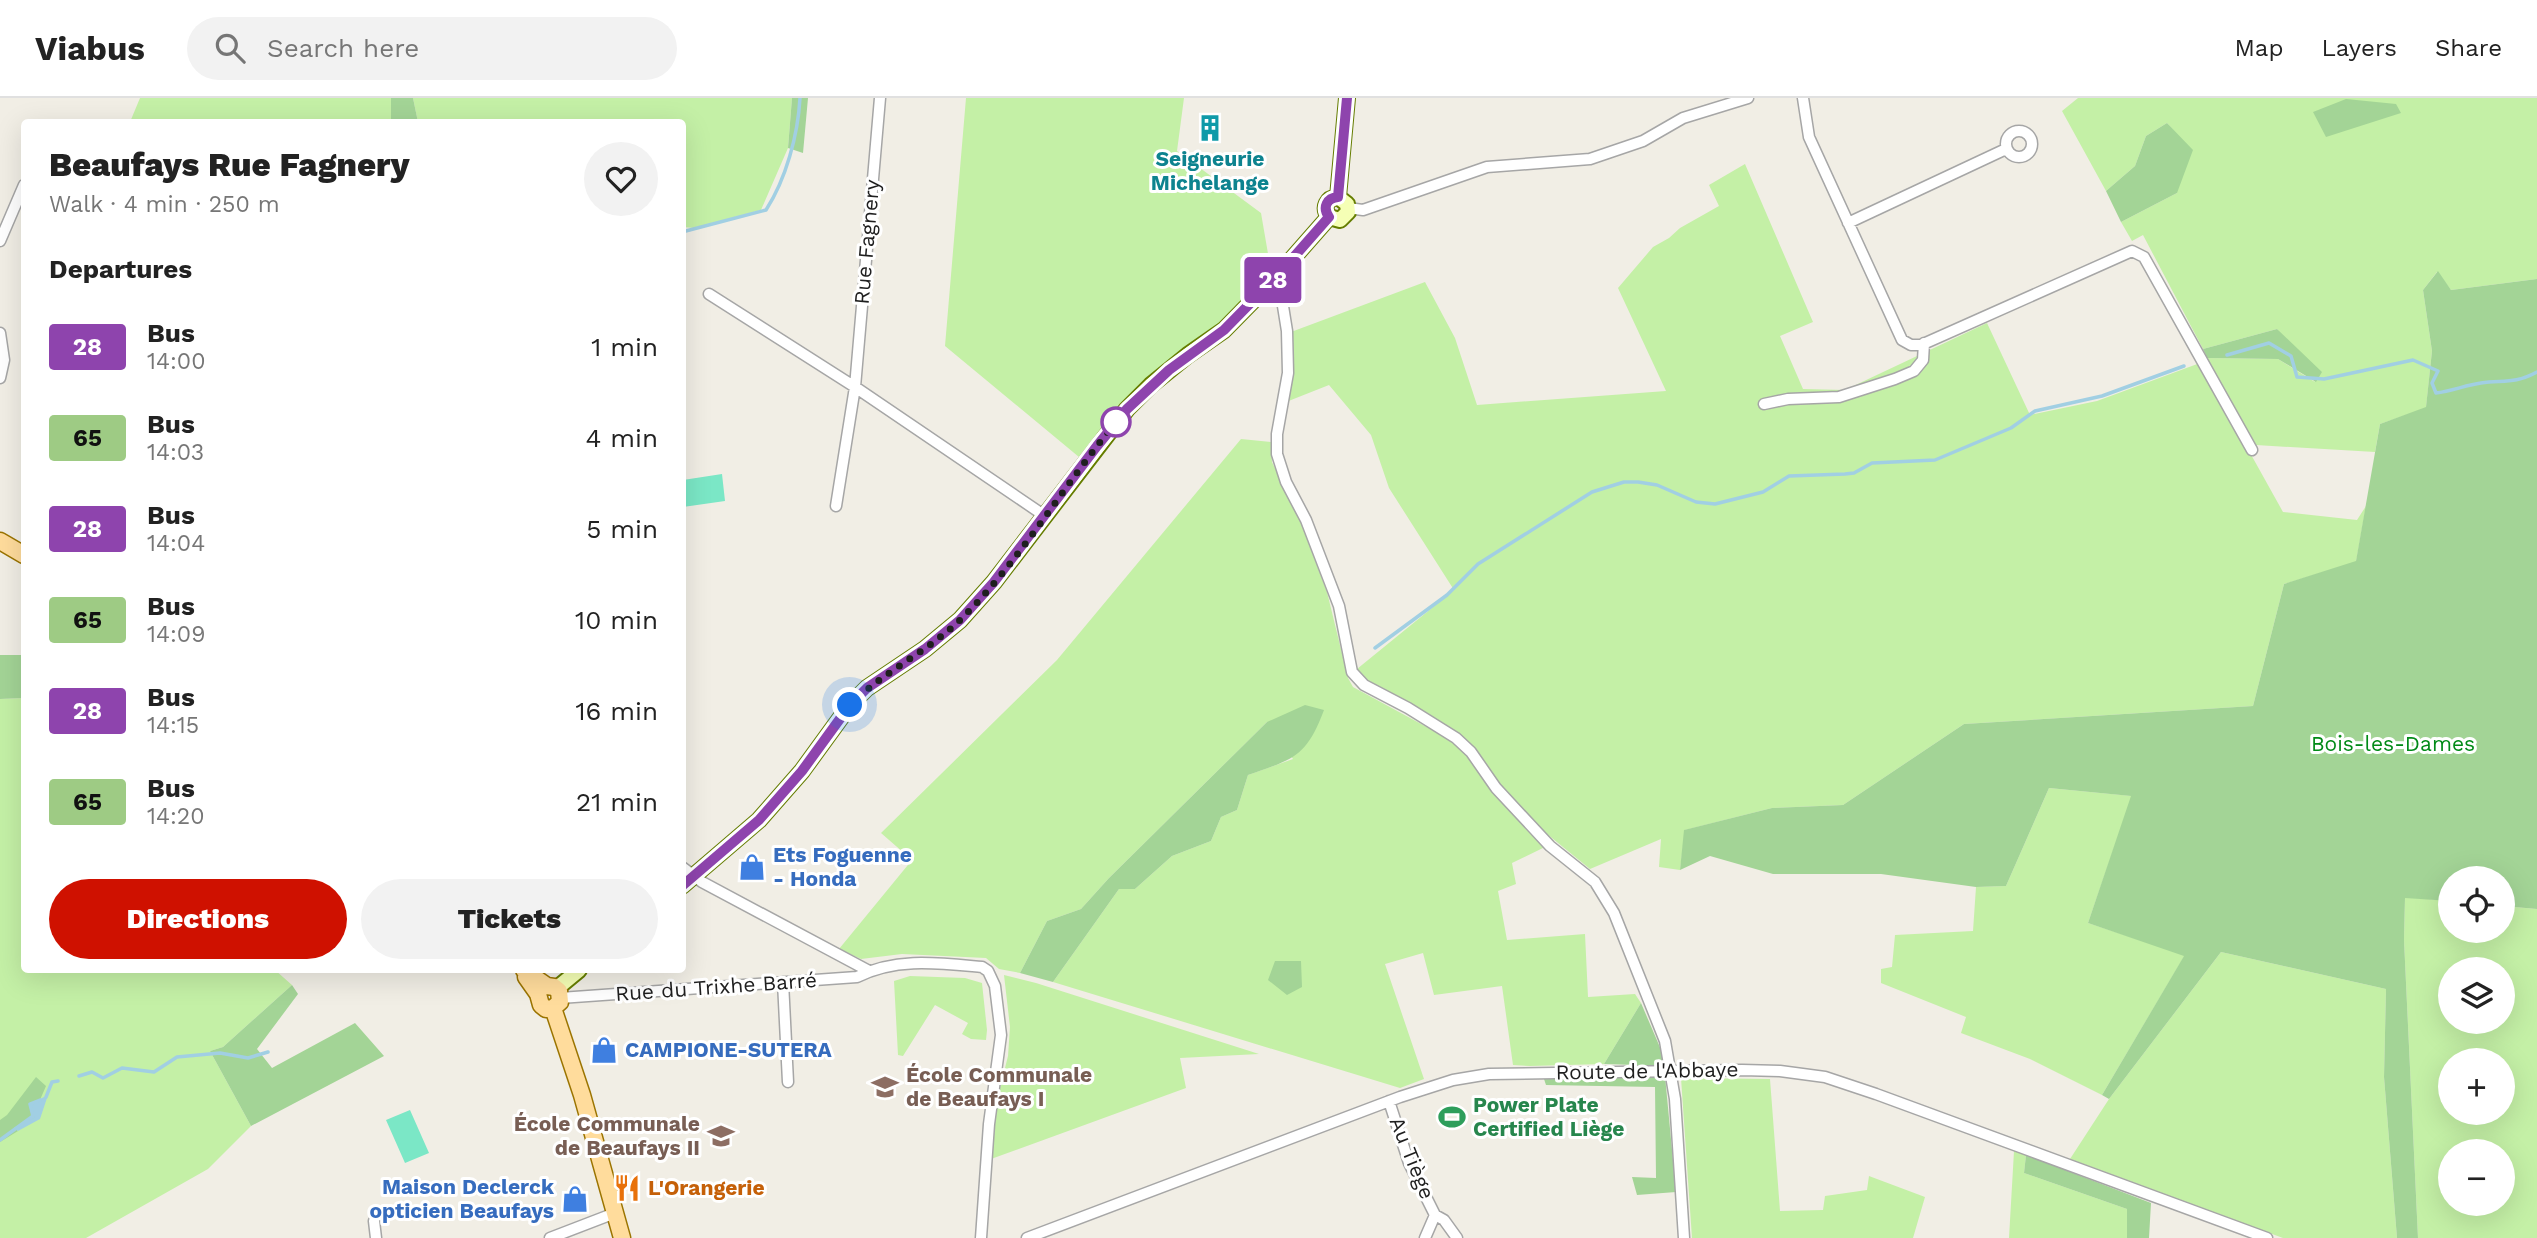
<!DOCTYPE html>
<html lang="en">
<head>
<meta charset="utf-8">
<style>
  body { margin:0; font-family:"Work Sans",sans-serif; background:#f2f2f2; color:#222; height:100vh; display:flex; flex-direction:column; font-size:26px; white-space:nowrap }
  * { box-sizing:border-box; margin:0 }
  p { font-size:23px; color:#767676 }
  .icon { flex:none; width:38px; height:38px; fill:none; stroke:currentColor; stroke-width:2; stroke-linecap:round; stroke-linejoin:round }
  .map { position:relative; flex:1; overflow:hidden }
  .sheet { position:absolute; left:21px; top:21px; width:665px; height:854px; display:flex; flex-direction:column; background:#fff; border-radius:7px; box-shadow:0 7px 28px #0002 }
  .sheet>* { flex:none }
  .badge { padding:0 14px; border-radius:5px; font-size:24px; line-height:46px }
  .tools { position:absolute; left:2438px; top:768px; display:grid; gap:14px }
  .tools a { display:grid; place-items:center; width:77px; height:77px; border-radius:50%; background:#fff; box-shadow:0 7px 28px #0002; font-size:35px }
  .you { position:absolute; width:35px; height:35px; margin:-18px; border:5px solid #fff; border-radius:50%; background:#1a73e8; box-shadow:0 0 0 10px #1a73e833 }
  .map>.badge { position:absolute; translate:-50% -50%; box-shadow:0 0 0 4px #fff }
  h2 { padding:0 28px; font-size:26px; line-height:63px }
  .round { display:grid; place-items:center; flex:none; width:74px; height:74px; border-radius:37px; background:#f2f2f2 }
  .head { display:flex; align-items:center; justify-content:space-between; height:119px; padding:0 28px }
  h1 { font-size:33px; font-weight:800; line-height:52px }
  .cta { display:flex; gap:14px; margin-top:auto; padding:14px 28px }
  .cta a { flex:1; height:80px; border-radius:42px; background:#cf1100; color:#fff; font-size:28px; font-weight:800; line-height:80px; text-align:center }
  .cta a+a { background:#f2f2f2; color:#222 }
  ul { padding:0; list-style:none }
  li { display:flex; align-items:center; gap:21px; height:91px; padding:0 28px }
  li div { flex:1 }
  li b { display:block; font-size:26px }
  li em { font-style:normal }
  li .badge { min-width:77px; font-weight:700; text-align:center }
  header { display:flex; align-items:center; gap:42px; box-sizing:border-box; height:98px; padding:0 35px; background:#fff; border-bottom:2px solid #e0e0e0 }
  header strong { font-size:33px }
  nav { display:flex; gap:38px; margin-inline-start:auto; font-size:24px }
  .search { width:490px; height:63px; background:#f2f2f2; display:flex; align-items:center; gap:18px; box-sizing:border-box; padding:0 24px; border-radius:38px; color:#767676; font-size:26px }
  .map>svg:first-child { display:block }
  .grass { fill:#c4f0a6; fill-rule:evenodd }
  .forest { fill:#a3d496 }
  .pitch { fill:#7be7c6 }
  .water { fill:#a1cfe3 }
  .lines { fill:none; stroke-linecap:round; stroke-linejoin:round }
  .stream { stroke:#a1cfe3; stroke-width:3.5 }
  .street-casing { stroke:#a6a6a6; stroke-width:13 }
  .secondary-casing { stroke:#657d00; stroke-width:18 }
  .primary-casing { stroke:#9b7400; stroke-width:19 }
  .street { stroke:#fff; stroke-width:10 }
  .secondary { stroke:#f5ffb5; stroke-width:14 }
  .primary { stroke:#ffdc9c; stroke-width:16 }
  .line-casing { stroke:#fff; stroke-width:16 }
  .line { stroke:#8e44ad; stroke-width:10 }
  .walk { stroke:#1f1f1f; stroke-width:7; stroke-dasharray:0 12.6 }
  .stop-dot { fill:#fff; stroke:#8e44ad; stroke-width:3.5 }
  .labels { text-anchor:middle; stroke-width:6; stroke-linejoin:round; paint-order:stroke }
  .culture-label { font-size:21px; font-weight:bold; fill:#0d838f; stroke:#fff }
  .street-label { font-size:21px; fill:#1f1f1f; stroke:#fff }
  .park-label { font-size:21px; fill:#018a17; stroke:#fff }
  .shop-label { font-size:21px; font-weight:bold; fill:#366cbe; stroke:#fff; text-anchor:start }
  .education-label { font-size:21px; font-weight:bold; fill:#785e54; stroke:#fff; text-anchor:start }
  .leisure-label { font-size:21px; font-weight:bold; fill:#27864d; stroke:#fff; text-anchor:start }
  .food-label { font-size:21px; font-weight:bold; fill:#c56008; stroke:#fff; text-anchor:start }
</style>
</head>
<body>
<header>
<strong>Viabus</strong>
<div class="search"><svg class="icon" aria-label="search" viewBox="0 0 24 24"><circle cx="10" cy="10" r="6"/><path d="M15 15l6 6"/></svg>Search here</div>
<nav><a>Map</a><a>Layers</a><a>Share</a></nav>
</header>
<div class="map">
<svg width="2537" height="1140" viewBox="0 0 2537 1140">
  <rect width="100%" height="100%" fill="#f1eee5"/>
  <!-- grass -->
  <path class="grass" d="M 140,0 L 391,0 L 391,24 L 130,24 Z
    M 413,0 L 792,0 L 788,50 L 761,112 L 694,130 L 683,129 L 682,24 L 418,24 Z
    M 966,0 L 1184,0 L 1177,53 L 1261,115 L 1271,173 L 1214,231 L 1168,264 L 1126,304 L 1079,359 L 945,248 Z
    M 2078,0 L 2537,0 L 2537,181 L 2451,192 L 2437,174 L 2423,192 L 2432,253 L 2426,310 L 2380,326 L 2375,354 L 2256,347 L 2207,260 L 2278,261 L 2315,284 L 2277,231 L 2203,251 L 2143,137 L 2132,143 L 2121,124 L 2177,95 L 2174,33 L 2167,25 L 2146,38 L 2135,68 L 2106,93 L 2062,13 Z
    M 1745,66 L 1813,224 L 1780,238 L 1803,291 L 1845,292 L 1987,225 L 2030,317 L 2097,303 L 2200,265 L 2283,414 L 2357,422 L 2366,408 L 2356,464 L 2284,486 L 2253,608 L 1964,626 L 1843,707 L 1772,710 L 1685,732 L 1680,772 L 1659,769 L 1661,741 L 1590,771 L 1547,736 L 1493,680 L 1468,645 L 1429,616 L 1366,584 L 1357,571 L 1454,492 L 1389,390 L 1371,337 L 1329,287 L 1286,304 L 1291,234 L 1425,184 L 1455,240 L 1477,307 L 1666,293 L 1618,190 L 1653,149 L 1669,140 L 1680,130 L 1719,108 L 1709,87 Z
    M 1241,341 L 1271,344 L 1272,364 L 1299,420 L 1327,494 L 1348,580 L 1353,589 L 1458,646 L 1545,749 L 1512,765 L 1516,786 L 1498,793 L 1507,842 L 1585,836 L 1588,899 L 1635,896 L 1641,905 L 1604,966 L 1530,968 L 1513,967 L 1502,888 L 1434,897 L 1423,855 L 1385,866 L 1424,981 L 1400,990 L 1053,884 L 1119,791 L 1135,791 L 1172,758 L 1211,743 L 1221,719 L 1237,712 L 1248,677 L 1293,661 L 1267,624 L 1109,780 L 1081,811 L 1047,823 L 1020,875 L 999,871 L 986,860 L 902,856 L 861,861 L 839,851 L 912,762 L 881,735 L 1057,562 Z
    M 24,600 L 24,872 L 275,872 L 292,887 L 223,949 L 210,953 L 251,1028 L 208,1071 L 86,1140 L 0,1140 L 0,601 Z
    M 2049,690 L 2132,698 L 2088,825 L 2185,857 L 2102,997 L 2030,961 L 1961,935 L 1966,919 L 1881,885 L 1881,871 L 1892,869 L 1895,837 L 1973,833 L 1976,789 L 2006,788 Z
    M 2405,799 L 2450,803 L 2450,833 L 2502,833 L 2503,808 L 2537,811 L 2537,1140 L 2418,1140 L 2404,842 ZM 2450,872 L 2502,872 L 2502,924 L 2450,924 ZM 2450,962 L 2502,962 L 2502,1015 L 2450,1015 ZM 2450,1054 L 2502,1054 L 2502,1106 L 2450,1106 Z
    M 2221,854 L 2386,891 L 2384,979 L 2397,1140 L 2283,1140 L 2070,1061 L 2109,1001 Z
    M 1004,877 L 1036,885 L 1259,956 L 1180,960 L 1186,990 L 991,1061 L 997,1002 L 1008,958 L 1010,929 Z
    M 910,878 L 965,880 L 982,885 L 987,932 L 986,942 L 971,941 L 962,936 L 968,925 L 935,907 L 903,958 L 898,957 L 894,883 Z
    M 1681,980 L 1770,981 L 1780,1113 L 1823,1112 L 1825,1098 L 1867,1092 L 1869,1078 L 1925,1099 L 1913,1140 L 1692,1140 Z
    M 2014,1053 L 2026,1057 L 2024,1075 L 2127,1111 L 2127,1140 L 2009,1140 Z"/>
  <!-- forest -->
  <path class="forest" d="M 391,0 L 413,0 L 418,24 L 391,24 Z
    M 792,0 L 808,0 L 803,55 L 788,50 Z
    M 2346,1 L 2396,6 L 2401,15 L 2326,39 L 2313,14 Z
    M 2167,25 L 2193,52 L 2177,95 L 2121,124 L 2106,93 L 2135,68 L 2146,38 Z
    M 2438,173 L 2451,192 L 2537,181 L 2537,811 L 2503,808 L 2502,780 L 2450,780 L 2450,803 L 2405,800 L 2404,842 L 2418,1140 L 2397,1140 L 2384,979 L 2386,891 L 2221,854 L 2109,1001 L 2102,997 L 2184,858 L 2088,825 L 2131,698 L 2049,690 L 2006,788 L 1976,789 L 1881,776 L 1773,776 L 1710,758 L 1680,772 L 1684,732 L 1772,710 L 1843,707 L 1964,626 L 2253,608 L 2284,486 L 2356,463 L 2380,326 L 2426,309 L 2432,253 L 2423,192 Z
    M 2277,231 L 2322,274 L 2316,284 L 2278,261 L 2207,260 L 2203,251 Z
    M 24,557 L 24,600 L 0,601 L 0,557 Z
    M 1305,607 L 1324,612 C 1306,660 1293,661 1248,677 L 1237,712 L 1221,719 L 1211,743 L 1172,758 L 1135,791 L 1119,791 L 1053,884 L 1020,875 L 1047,823 L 1081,811 L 1109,780 L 1267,624 Z
    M 1275,863 L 1301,863 L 1302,889 L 1287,897 L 1268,882 Z
    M 292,887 L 298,896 L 257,951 L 272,970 L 355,925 L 384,958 L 251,1028 L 210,953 L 223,949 Z
    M 1641,905 L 1668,968 L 1604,966 Z
    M 1543,978 L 1665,978 L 1676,1094 L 1637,1097 L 1632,1079 L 1656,1080 L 1655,989 L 1546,987 Z
    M 36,979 L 46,988 L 33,1018 L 14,1030 L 18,1033 L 0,1044 L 0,1022 L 7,1017 Z
    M 2026,1057 L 2151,1105 L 2149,1140 L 2127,1140 L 2127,1111 L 2024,1075 Z"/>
  <!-- pitch -->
  <path class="pitch" d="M 722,376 L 725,403 L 683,409 L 683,382 Z
    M 410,1012 L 429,1055 L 405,1065 L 386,1022 Z"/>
  <!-- water -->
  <path class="water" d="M 48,997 L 40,1021 L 18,1033 L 14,1030 L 33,1018 L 30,1006 Z"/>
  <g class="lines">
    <!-- stream -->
    <path class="stream" d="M 682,134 L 766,112 C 786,81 798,37 800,0
      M 2227,257 L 2269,245 L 2291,258 L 2297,279 L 2324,281 L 2413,262 L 2438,273 L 2432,285 L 2436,295 C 2452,293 2466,287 2481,285 C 2505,282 2514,286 2537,274
      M 1375,550 L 1447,497 L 1478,466 L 1592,394 L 1624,384 L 1638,384 L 1657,387 L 1696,404 L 1715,406 L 1763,394 L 1789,378 L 1845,376 L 1854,375 L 1872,365 L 1935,362 L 2011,330 L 2035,313 L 2102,298 L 2184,268
      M 79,978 L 92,974 L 103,980 L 122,970 L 154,974 L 177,959 L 220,955 L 248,960 L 268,954
      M 46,999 L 52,984 L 58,983
      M 0,1042 L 33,1018 L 30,1006 L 40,1002"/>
    <defs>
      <path id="street" d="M 1803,0 L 1809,39 L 1902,242 L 1911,247 L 1921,247 L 2132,153 L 2144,159 L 2252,352
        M2006 46a13 13 0 1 1 26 0a13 13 0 1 1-26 0Z
        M 1348,110 L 1363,112 L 1487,69 L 1590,61 L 1643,43 L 1683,20 L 1748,0
        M 1848,125 L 2006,51
        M 0,143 L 24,87
        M 1278,177 L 1287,233 L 1288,275 L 1277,336 L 1277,356 L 1286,384 L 1306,422 L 1339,508 L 1352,574 L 1364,587 L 1408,610 L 1456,640 L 1471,654 L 1496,690 L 1550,748 L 1595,784 L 1614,815 L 1665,943 L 1675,1001 L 1684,1140
        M 709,196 L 855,289 L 1045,418
        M 0,235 L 4,262 L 0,280
        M 1764,306 L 1788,301 L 1839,299 L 1895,281 L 1914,273 L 1923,262 L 1924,245
        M 836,408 L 855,289 L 880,0
        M 682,769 L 702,784 L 869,873
        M 783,884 L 788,984
        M 560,900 L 857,879 C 896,859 939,865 982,869 L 988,873 L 995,888 L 1001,937 L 989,1026 L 981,1140
        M 1389,1003 L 1409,1065 L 1435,1117 L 1425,1140
        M 1435,1117 L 1444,1122 L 1457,1140
        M 374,1123 L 376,1140
        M 550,1140 L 615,1115
        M 1027,1140 L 1400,999 L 1453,982 L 1489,976 L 1742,972 L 1780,973 L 1825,979 L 1876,996 L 2267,1140"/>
      <path id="secondary" d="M 1338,99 L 1347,0
        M 1329,119 L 1340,122 L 1348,114 L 1347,106 L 1338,99
        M 1329,119 C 1322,109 1327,100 1338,99
        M 682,788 L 759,722 L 802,673 L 850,607 L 867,590 L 925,551 L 960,522 L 994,484 L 1127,311 L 1151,287 L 1188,257 L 1224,232 L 1278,177 L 1329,119
        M 556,891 L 579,872"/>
      <path id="primary" d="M 0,443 L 24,457
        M 524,872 L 547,888 L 554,889 L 559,893 L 560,904 L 553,910
        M 526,879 L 538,896 L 541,907 L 546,911 L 553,910
        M 553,910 L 582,997 L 622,1140"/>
    </defs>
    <!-- street casing -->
    <use href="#street" class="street-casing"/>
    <!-- secondary casing -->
    <use href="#secondary" class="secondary-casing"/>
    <!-- primary casing -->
    <use href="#primary" class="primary-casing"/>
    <!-- street -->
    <use href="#street" class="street"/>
    <!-- secondary -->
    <use href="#secondary" class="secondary"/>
    <!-- primary -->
    <use href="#primary" class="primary"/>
  </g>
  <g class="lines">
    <defs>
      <path id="line" d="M 682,788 L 759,722 L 802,673 L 850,607 L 867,590 L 925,551 L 960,522 L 994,484 L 1097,348 L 1127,311 L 1169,272 L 1224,232 L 1278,177 L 1329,119 C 1322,109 1327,100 1338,99 L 1347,0"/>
    </defs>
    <!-- line casing -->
    <use href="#line" class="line-casing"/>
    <!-- line -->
    <use href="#line" class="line"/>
    <!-- walk -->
    <path class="walk" d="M 850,607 C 883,574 927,554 960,522 C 1018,466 1064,387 1116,324"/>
  </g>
  <!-- icons -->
  <defs>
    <symbol id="building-bare" viewBox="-9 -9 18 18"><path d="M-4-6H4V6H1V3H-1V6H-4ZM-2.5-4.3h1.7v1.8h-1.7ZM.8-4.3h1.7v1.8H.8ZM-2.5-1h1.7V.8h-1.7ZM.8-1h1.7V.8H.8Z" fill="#0f9aa8" stroke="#fff" stroke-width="2.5" paint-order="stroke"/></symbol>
    <symbol id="shop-bare" viewBox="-9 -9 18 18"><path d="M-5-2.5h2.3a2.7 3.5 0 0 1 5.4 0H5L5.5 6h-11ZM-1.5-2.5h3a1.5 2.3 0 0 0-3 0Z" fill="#3f7fe0" stroke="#fff" stroke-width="2.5" paint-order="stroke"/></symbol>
    <symbol id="school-bare" viewBox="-9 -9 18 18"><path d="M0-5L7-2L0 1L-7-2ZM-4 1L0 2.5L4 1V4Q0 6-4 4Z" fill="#8d6e63" stroke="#fff" stroke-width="2.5" paint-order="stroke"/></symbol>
    <symbol id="stadium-bare" viewBox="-9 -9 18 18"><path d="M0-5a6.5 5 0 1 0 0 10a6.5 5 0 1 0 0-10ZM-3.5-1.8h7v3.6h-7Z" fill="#2e9e5b" stroke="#fff" stroke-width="2.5" paint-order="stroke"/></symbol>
    <symbol id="restaurant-bare" viewBox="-9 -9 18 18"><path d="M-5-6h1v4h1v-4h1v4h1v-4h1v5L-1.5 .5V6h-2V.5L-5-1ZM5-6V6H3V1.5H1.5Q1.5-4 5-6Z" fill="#e8710a" stroke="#fff" stroke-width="2.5" paint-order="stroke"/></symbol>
  </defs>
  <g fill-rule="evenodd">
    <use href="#building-bare" x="1191" y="11" width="38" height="38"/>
    <use href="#shop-bare" x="733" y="750" width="38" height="38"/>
    <use href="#shop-bare" x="585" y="933" width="38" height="38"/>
    <use href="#school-bare" x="866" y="970" width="38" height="38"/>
    <use href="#stadium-bare" x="1433" y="1000" width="38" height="38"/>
    <use href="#school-bare" x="702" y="1019" width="38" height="38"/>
    <use href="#restaurant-bare" x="608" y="1071" width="38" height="38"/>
    <use href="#shop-bare" x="556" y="1082" width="38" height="38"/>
  </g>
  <!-- markers -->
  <circle class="stop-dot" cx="1116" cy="324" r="14"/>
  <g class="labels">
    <!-- culture labels -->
    <g class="culture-label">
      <text x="1210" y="68">Seigneurie<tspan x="1210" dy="24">Michelange</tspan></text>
    </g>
    <!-- street labels -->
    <g class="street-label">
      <text transform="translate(867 144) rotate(-85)" y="7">Rue Fagnery</text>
      <text transform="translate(716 889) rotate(-4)" y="7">Rue du Trixhe Barré</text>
      <text transform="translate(1647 973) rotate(-1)" y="7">Route de l'Abbaye</text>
      <text transform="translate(1412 1060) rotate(68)" y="7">Au Tiège</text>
    </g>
    <!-- park labels -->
    <g class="park-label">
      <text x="2393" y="653">Bois-les-Dames</text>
    </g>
    <!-- shop labels -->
    <g class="shop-label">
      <text x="773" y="764">Ets Foguenne<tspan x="773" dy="24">- Honda</tspan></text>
      <text x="625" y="959">CAMPIONE-SUTERA</text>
      <text x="554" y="1096" text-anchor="end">Maison Declerck<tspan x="554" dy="24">opticien Beaufays</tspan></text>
    </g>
    <!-- education labels -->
    <g class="education-label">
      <text x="906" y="984">École Communale<tspan x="906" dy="24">de Beaufays I</tspan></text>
      <text x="700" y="1033" text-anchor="end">École Communale<tspan x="700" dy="24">de Beaufays II</tspan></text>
    </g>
    <!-- leisure labels -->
    <g class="leisure-label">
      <text x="1473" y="1014">Power Plate<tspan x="1473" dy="24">Certified Liège</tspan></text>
    </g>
    <!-- food labels -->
    <g class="food-label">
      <text x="648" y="1097">L'Orangerie</text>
    </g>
  </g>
</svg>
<div class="tools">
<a><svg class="icon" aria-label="locate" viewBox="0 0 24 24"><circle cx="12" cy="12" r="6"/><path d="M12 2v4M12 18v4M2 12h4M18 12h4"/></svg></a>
<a><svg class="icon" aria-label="layers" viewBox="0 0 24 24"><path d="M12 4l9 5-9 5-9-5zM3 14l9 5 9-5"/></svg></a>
<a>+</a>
<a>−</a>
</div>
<div class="you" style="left:850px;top:607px"></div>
<b class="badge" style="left:1273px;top:182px;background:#8e44ad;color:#fff">28</b>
<section class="sheet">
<div class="head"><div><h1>Beaufays Rue Fagnery</h1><p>Walk · 4 min · 250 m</p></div><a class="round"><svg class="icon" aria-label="heart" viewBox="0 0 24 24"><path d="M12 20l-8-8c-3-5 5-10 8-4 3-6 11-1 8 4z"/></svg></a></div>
<h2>Departures</h2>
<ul>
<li><span class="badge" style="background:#8e44ad;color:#fff">28</span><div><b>Bus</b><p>14:00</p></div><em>1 min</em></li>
<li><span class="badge" style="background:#9ecb84;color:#111">65</span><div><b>Bus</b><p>14:03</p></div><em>4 min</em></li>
<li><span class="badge" style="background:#8e44ad;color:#fff">28</span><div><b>Bus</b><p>14:04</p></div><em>5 min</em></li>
<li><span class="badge" style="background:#9ecb84;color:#111">65</span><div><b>Bus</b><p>14:09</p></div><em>10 min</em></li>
<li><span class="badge" style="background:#8e44ad;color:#fff">28</span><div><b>Bus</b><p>14:15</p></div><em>16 min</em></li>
<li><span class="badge" style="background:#9ecb84;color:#111">65</span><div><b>Bus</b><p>14:20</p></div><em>21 min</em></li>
</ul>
<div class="cta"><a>Directions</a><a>Tickets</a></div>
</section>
</div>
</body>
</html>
